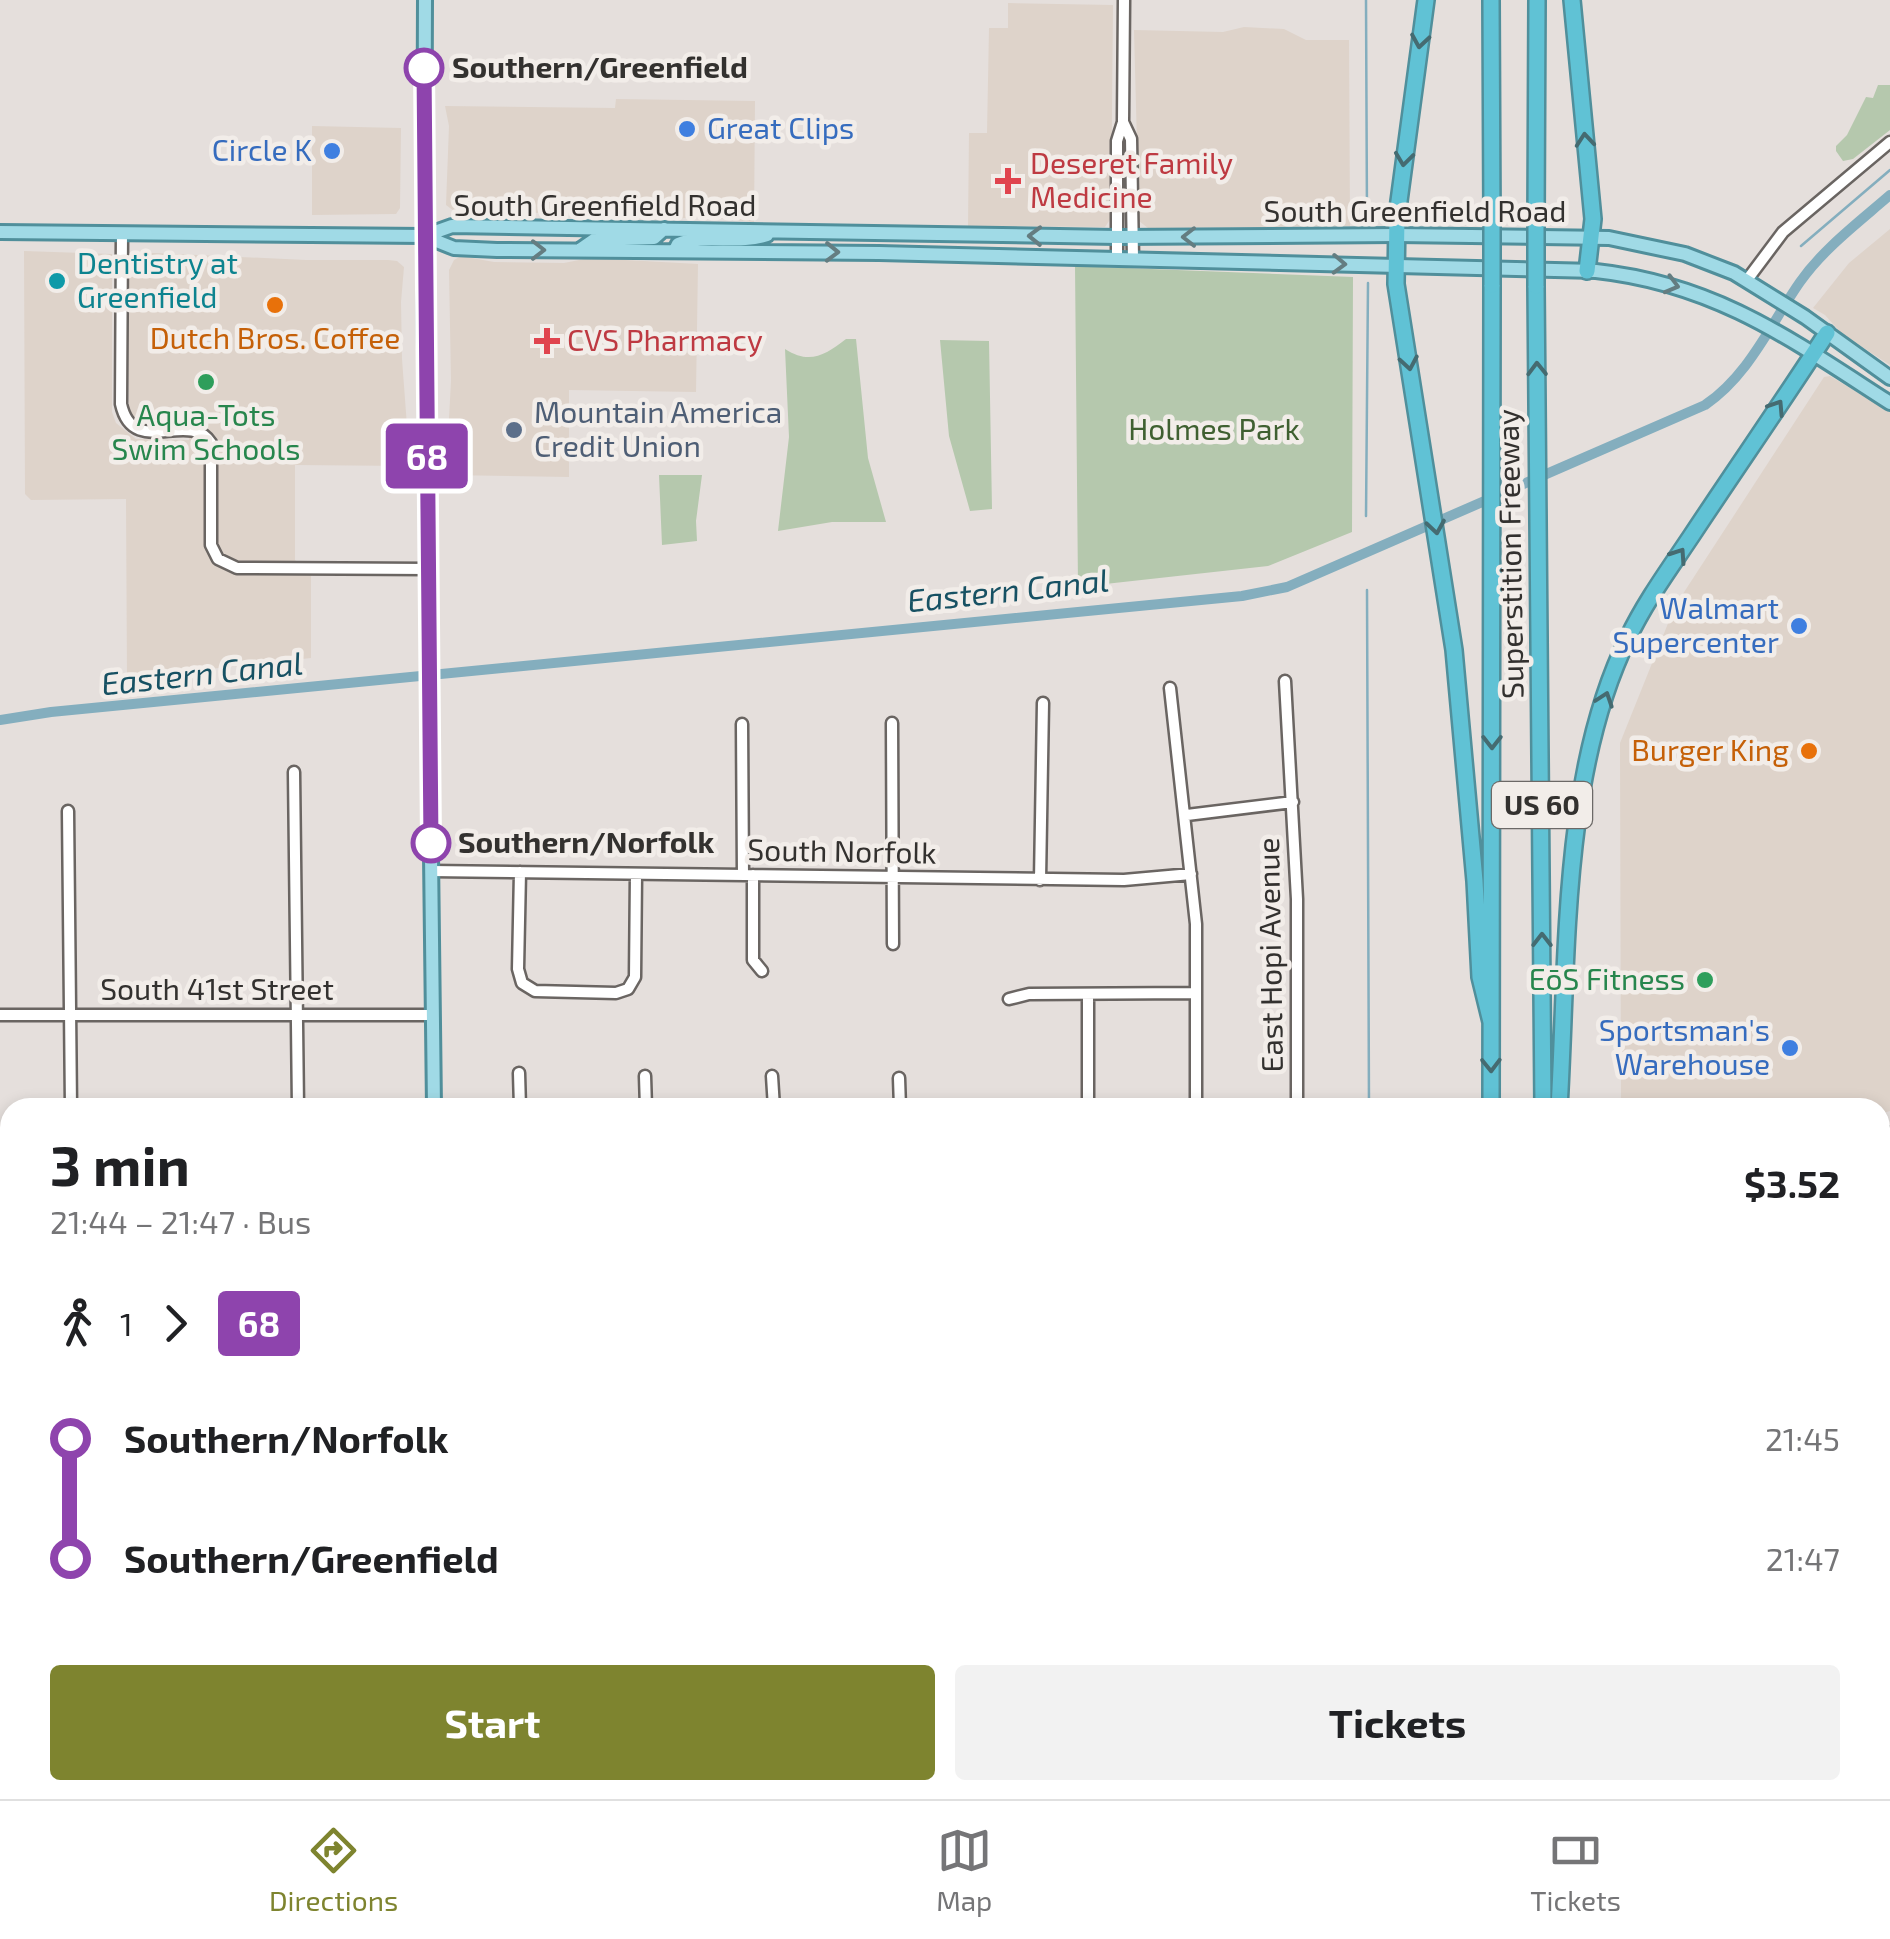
<!DOCTYPE html>
<html lang="en">
<head>
<meta charset="utf-8">
<style>
  body { margin:0; font-family:"Exo 2",sans-serif; background:#f2f2f2; color:#202124; height:100vh; display:flex; flex-direction:column; font-size:38px; white-space:nowrap }
  * { box-sizing:border-box; margin:0 }
  p { font-size:32px; color:#757577 }
  .icon { flex:none; width:55px; height:55px; fill:none; stroke:currentColor; stroke-width:2; stroke-linecap:round; stroke-linejoin:round }
  .map { position:relative; flex:1; overflow:hidden }
  .details { position:absolute; left:0px; top:1098px; width:1890px; height:702px; display:flex; flex-direction:column; background:#fff; border-radius:30px 30px 0 0; box-shadow:0 5px 15px #0003 }
  .details>* { flex:none }
  .badge { padding:0 20px; border-radius:8px; font-size:35px; line-height:65px }
  .map>.badge { position:absolute; translate:-50% -50%; box-shadow:0 0 0 5px #fff }
  .legs { display:flex; align-items:center; gap:15px; height:110px; padding:0 50px; font-size:32px }
  .legs p { margin-inline-start:auto }
  .summary { display:flex; align-items:center; justify-content:space-between; height:170px; padding:0 50px }
  h1 { font-size:55px; font-weight:700; line-height:75px }
  .button { display:flex; gap:20px; margin-top:auto; padding:20px 50px }
  .button a { flex:1; height:115px; border-radius:10px; background:#7e842f; color:#fff; font-size:40px; font-weight:700; line-height:115px; text-align:center }
  .button a+a { background:#f2f2f2; color:#202124 }
  ul { padding:0 50px; list-style:none }
  li { display:flex; align-items:center; gap:35px; height:120px; font-size:38px }
  li i { display:grid; place-items:center; width:15px; height:100%; margin:0 12px; background:currentColor }
  li i::after { content:''; width:25px; height:25px; margin:-12px; border:8px solid; border-radius:50%; background:#fff }
  li p { margin-inline-start:auto }
  li:first-child i { background:linear-gradient(#0000 50%,currentColor 0) }
  li:last-child i { background:linear-gradient(currentColor 50%,#0000 0) }
  .tabs { display:flex; justify-content:space-around; align-items:center; height:140px; border-top:2px solid #e0e0e0; background:#fff; font-size:28px; color:#757577 }
  .tabs a { display:grid; justify-items:center; gap:5px }
  .tabs .current { color:#7e842f }
  .map>svg:first-child { display:block }
  .built { fill:#ded3ca }
  .green { fill:#b5c8ad }
  .lines { fill:none; stroke-linecap:round; stroke-linejoin:round }
  .stream { stroke:#84aebe; stroke-width:2.5 }
  .canal { stroke:#84aebe; stroke-width:10 }
  .minor-casing { stroke:#6a6562; stroke-width:15 }
  .major-casing { stroke:#508f9b; stroke-width:18 }
  .highway-casing { stroke:#508f9b; stroke-width:20 }
  .minor { stroke:#fff; stroke-width:10 }
  .major { stroke:#a0dae6; stroke-width:12 }
  .highway { stroke:#60c2d5; stroke-width:15 }
  .highway-bridge-casing { stroke:#508f9b; stroke-width:20; stroke-linecap:butt }
  .highway-bridge { stroke:#60c2d5; stroke-width:15 }
  .oneway { stroke:#456b71 }
  .oneway2 { stroke:#647d81 }
  .line-1-casing { stroke:#fff; stroke-width:22 }
  .line-1 { stroke:#8e44ad; stroke-width:15 }
  .stop-1-dot { fill:#fff; stroke:#8e44ad; stroke-width:5 }
  .shop-dot { fill:#3f7fe0; stroke:#f2ede9; stroke-width:4 }
  .health-dot { fill:#e0444e; stroke:#f2ede9; stroke-width:4 }
  .culture-dot { fill:#0f9aa8; stroke:#f2ede9; stroke-width:4 }
  .food-dot { fill:#e8710a; stroke:#f2ede9; stroke-width:4 }
  .leisure-dot { fill:#2e9e5b; stroke:#f2ede9; stroke-width:4 }
  .service-dot { fill:#5c6f8a; stroke:#f2ede9; stroke-width:4 }
  .labels { text-anchor:middle; stroke-width:9; stroke-linejoin:round; paint-order:stroke }
  .shield { fill:#f2ede9; stroke:#6c6967; stroke-width:2.5 }
  .shield-label { font-size:28px; font-weight:bold; fill:#33312f }
  .stop-label { font-size:30px; font-weight:bold; fill:#33312f; stroke:#f2ede9; text-anchor:start }
  .shop-label { font-size:30px; fill:#366cbe; stroke:#f2ede9; text-anchor:end }
  .health-label { font-size:30px; fill:#be3a42; stroke:#f2ede9; text-anchor:start }
  .street-label { font-size:30px; fill:#33312f; stroke:#f2ede9 }
  .culture-label { font-size:30px; fill:#0d838f; stroke:#f2ede9; text-anchor:start }
  .food-label { font-size:30px; fill:#c56008; stroke:#f2ede9 }
  .service-label { font-size:30px; fill:#4e5e75; stroke:#f2ede9; text-anchor:start }
  .leisure-label { font-size:30px; fill:#27864d; stroke:#f2ede9 }
  .park-label { font-size:30px; fill:#3f6031; stroke:#f2ede9 }
  .water-label { font-size:32px; font-style:italic; fill:#175163; stroke:#f2ede9 }
</style>
</head>
<body>
<div class="map">
<svg width="1890" height="1799" viewBox="0 0 1890 1799">
  <rect width="100%" height="100%" fill="#e5dfdc"/>
  <!-- built -->
  <path class="built" d="M 1008,3 L 1113,5 L 1111,218 L 1105,227 L 968,226 L 969,133 L 987,133 L 989,28 L 1008,28 Z
    M 1244,27 L 1284,29 L 1306,40 L 1349,40 L 1350,226 L 1148,228 L 1139,221 L 1134,30 L 1223,32 Z
    M 616,99 L 755,101 L 754,222 L 705,217 L 644,220 L 593,214 L 454,211 L 446,205 L 449,126 L 445,106 L 615,108 Z
    M 312,126 L 401,128 L 400,208 L 396,214 L 312,215 Z
    M 1890,229 L 1890,365 L 1842,334 L 1825,315 L 1813,308 L 1849,263 Z
    M 24,251 L 112,254 L 112,412 L 116,423 L 136,439 L 189,440 L 190,425 L 142,424 L 129,417 L 128,260 L 132,252 L 306,260 L 388,260 L 397,261 L 404,267 L 401,302 L 402,359 L 410,466 L 295,465 L 295,560 L 311,576 L 311,658 L 127,678 L 126,499 L 31,500 L 25,494 Z
    M 461,256 L 494,262 L 564,263 L 589,258 L 698,264 L 696,392 L 569,390 L 569,477 L 446,475 L 451,381 L 449,270 L 454,260 Z
    M 1830,376 L 1890,412 L 1890,1111 L 1880,1114 L 1880,1108 L 1621,1107 L 1620,743 L 1675,606 L 1824,377 Z
    M 1881,1149 L 1890,1154 L 1890,1332 L 1880,1332 Z"/>
  <!-- green -->
  <path class="green" d="M 1878,85 L 1890,85 L 1890,130 L 1853,159 L 1843,161 L 1836,151 L 1836,146 L 1847,135 L 1866,97 L 1873,98 Z
    M 1075,266 L 1353,277 L 1352,532 L 1268,566 L 1078,587 Z
    M 846,339 L 856,339 L 868,458 L 886,522 L 832,522 L 778,531 L 789,437 L 785,349 C 810,365 825,355 846,339 Z
    M 940,340 L 989,341 L 992,509 L 970,511 L 949,436 Z
    M 659,475 L 702,475 L 696,521 L 697,541 L 662,545 Z
    M 225,1790 L 323,1790 L 325,1799 L 215,1799 L 215,1795 Z"/>
  <g class="lines">
    <!-- stream -->
    <path class="stream" d="M 1366,0 L 1367,220
      M 1801,246 L 1890,170
      M 1366,516 L 1368,283
      M 1367,590 L 1369,1108
      M 1371,1790 L 1371,1799"/>
    <!-- canal -->
    <path class="canal" d="M 0,720 L 51,712 L 1242,596 L 1287,587 L 1705,405 C 1749,375 1770,325 1800,282 C 1824,248 1859,222 1890,195"/>
    <defs>
      <path id="minor" d="M 1123,122 L 1131,139 L 1133,258
        M 122,233 L 121,404 C 133,459 189,409 211,443 L 211,545 L 218,559 L 237,568 L 429,569
        M 1117,258 L 1117,141 L 1123,122 L 1124,0
        M 1747,280 L 1783,232 L 1890,142
        M 1285,681 L 1297,899 L 1297,1108
        M 1170,688 L 1196,924 L 1196,1108
        M 892,723 L 893,944
        M 742,724 L 743,875
        M 294,772 L 298,1108
        M 68,811 L 71,1108
        M 1187,815 L 1293,802
        M 431,871 L 1124,880 L 1191,874
        M 520,872 L 518,969 L 522,983 L 535,991 L 616,993 L 628,989 L 635,977 L 636,874
        M 753,875 L 753,960 L 762,971
        M 1040,880 L 1043,703
        M 1088,994 L 1088,1108
        M 1009,999 L 1029,994 L 1196,993
        M 0,1015 L 433,1015
        M 519,1073 L 520,1108
        M 645,1076 L 646,1108
        M 772,1076 L 774,1108
        M 899,1078 L 900,1108
        M 1885,1131 L 1890,1135
        M 1883,1381 L 1890,1381
        M 0,1409 L 10,1409
        M 1880,1511 L 1890,1511
        M 1880,1581 L 1890,1581
        M 1880,1656 L 1890,1656
        M 0,1789 L 10,1789
        M 626,1790 L 626,1799
        M 775,1790 L 775,1799
        M 887,1790 L 887,1799
        M 992,1790 L 992,1799
        M 1200,1790 L 1200,1799
        M 1300,1790 L 1300,1799
        M 339,1791 L 340,1790
        M 515,1799 L 516,1790
        M 1097,1799 L 1097,1790
        M 1695,1799 L 1695,1790
        M 1811,1799 L 1812,1790"/>
      <path id="major" d="M 425,0 L 424,265 L 434,1108
        M 0,232 L 424,236 L 454,248 L 497,250 L 879,253 L 1596,271 C 1716,284 1792,340 1890,403
        M 424,236 L 452,226 L 1117,237 L 1397,235 L 1609,238 L 1685,254 L 1734,273 L 1805,317 L 1890,378
        M 581,249 L 594,240 L 654,238 L 664,229
        M 675,250 L 678,244 C 706,233 738,245 767,235
        M 437,1790 L 437,1799"/>
      <path id="highway" d="M 1426,0 L 1397,216 L 1396,284 L 1454,650 L 1475,881 L 1480,977 L 1491,1022
        M 1491,0 L 1492,219
        M 1572,0 L 1593,219 L 1587,271
        M 1536,220 L 1537,0
        M 1536,286 L 1543,1108
        M 1491,1108 L 1492,285
        M 1559,1108 C 1568,958 1561,774 1628,638 C 1645,602 1670,568 1692,535 C 1737,467 1783,401 1827,333
        M 1497,1790 L 1497,1799
        M 1558,1790 L 1558,1799
        M 1480,1799 L 1481,1790
        M 1542,1799 L 1542,1790"/>
    </defs>
    <!-- minor casing -->
    <use href="#minor" class="minor-casing"/>
    <!-- major casing -->
    <use href="#major" class="major-casing"/>
    <!-- highway casing -->
    <use href="#highway" class="highway-casing"/>
    <!-- minor -->
    <use href="#minor" class="minor"/>
    <!-- major -->
    <use href="#major" class="major"/>
    <!-- highway -->
    <use href="#highway" class="highway"/>
    <defs>
      <path id="highway-bridge" d="M 1492,219 L 1492,285
        M 1536,220 L 1536,286"/>
    </defs>
    <!-- highway-bridge casing -->
    <use href="#highway-bridge" class="highway-bridge-casing"/>
    <!-- highway-bridge -->
    <use href="#highway-bridge" class="highway-bridge"/>
  </g>
  <!-- one-way arrows -->
  <defs><path id="oneway-chevron" d="M-2-3.5L2.5 0L-2 3.5" fill="none" stroke-width="1.6" stroke-linecap="round" stroke-linejoin="round" transform="scale(2.5)"/></defs>
  <g class="oneway">
    <use href="#oneway-chevron" transform="translate(1420 41) rotate(99)"/>
    <use href="#oneway-chevron" transform="translate(1585 140) rotate(-95)"/>
    <use href="#oneway-chevron" transform="translate(1404 159) rotate(97)"/>
    <use href="#oneway-chevron" transform="translate(1409 363) rotate(80)"/>
    <use href="#oneway-chevron" transform="translate(1537 369) rotate(-91)"/>
    <use href="#oneway-chevron" transform="translate(1777 407) rotate(-57)"/>
    <use href="#oneway-chevron" transform="translate(1436 527) rotate(81)"/>
    <use href="#oneway-chevron" transform="translate(1679 555) rotate(-56)"/>
    <use href="#oneway-chevron" transform="translate(1605 699) rotate(-71)"/>
    <use href="#oneway-chevron" transform="translate(1492 742) rotate(90)"/>
    <use href="#oneway-chevron" transform="translate(1542 940) rotate(-90)"/>
    <use href="#oneway-chevron" transform="translate(1491 1065) rotate(89)"/>
  </g>
  <g class="oneway2">
    <use href="#oneway-chevron" transform="translate(1035 236) rotate(-179)"/>
    <use href="#oneway-chevron" transform="translate(1189 237) rotate(180)"/>
    <use href="#oneway-chevron" transform="translate(538 250)"/>
    <use href="#oneway-chevron" transform="translate(832 252) rotate(1)"/>
    <use href="#oneway-chevron" transform="translate(1339 264) rotate(2)"/>
    <use href="#oneway-chevron" transform="translate(1672 285) rotate(15)"/>
  </g>
  <g class="lines">
    <defs>
      <path id="line-1" d="M 424,68 L 431,843"/>
    </defs>
    <!-- line-1 casing -->
    <use href="#line-1" class="line-1-casing"/>
    <!-- line-1 -->
    <use href="#line-1" class="line-1"/>
  </g>
  <!-- markers -->
  <g class="stop-1-dot">
    <circle cx="424" cy="68" r="18"/>
    <circle cx="431" cy="843" r="18"/>
  </g>
  <g class="shop-dot">
    <circle cx="687" cy="129" r="10"/>
    <circle cx="332" cy="151" r="10"/>
    <circle cx="1799" cy="626" r="10"/>
    <circle cx="1790" cy="1048" r="10"/>
  </g>
  <g class="health-dot">
    <path d="M1003 166h10v10h10v10h-10v10h-10v-10h-10v-10h10z"/>
    <path d="M542 326h10v10h10v10h-10v10h-10v-10h-10v-10h10z"/>
  </g>
  <circle class="culture-dot" cx="57" cy="281" r="10"/>
  <g class="food-dot">
    <circle cx="275" cy="305" r="10"/>
    <circle cx="1809" cy="751" r="10"/>
  </g>
  <g class="leisure-dot">
    <circle cx="206" cy="382" r="10"/>
    <circle cx="1705" cy="980" r="10"/>
  </g>
  <circle class="service-dot" cx="514" cy="430" r="10"/>
  <g class="labels">
    <!-- shield labels -->
    <rect class="shield" x="1492" y="782" width="100" height="46" rx="8"/>
    <g class="shield-label">
      <text x="1542" y="815">US 60</text>
    </g>
    <!-- stop labels -->
    <g class="stop-label">
      <text x="452" y="78">Southern/Greenfield</text>
      <text x="458" y="853">Southern/Norfolk</text>
    </g>
    <!-- shop labels -->
    <g class="shop-label">
      <text x="707" y="139" text-anchor="start">Great Clips</text>
      <text x="312" y="161">Circle K</text>
      <text x="1779" y="619">Walmart<tspan x="1779" dy="34">Supercenter</tspan></text>
      <text x="1770" y="1041">Sportsman's<tspan x="1770" dy="34">Warehouse</tspan></text>
    </g>
    <!-- health labels -->
    <g class="health-label">
      <text x="1030" y="174">Deseret Family<tspan x="1030" dy="34">Medicine</tspan></text>
      <text x="567" y="351">CVS Pharmacy</text>
    </g>
    <!-- street labels -->
    <g class="street-label">
      <text x="605" y="216">South Greenfield Road</text>
      <text x="1415" y="222">South Greenfield Road</text>
      <text transform="translate(1511 554) rotate(-91)" y="10">Superstition Freeway</text>
      <text transform="translate(842 852) rotate(1)" y="10">South Norfolk</text>
      <text transform="translate(1271 955) rotate(-91)" y="10">East Hopi Avenue</text>
      <text x="217" y="1000">South 41st Street</text>
    </g>
    <!-- culture labels -->
    <g class="culture-label">
      <text x="77" y="274">Dentistry at<tspan x="77" dy="34">Greenfield</tspan></text>
    </g>
    <!-- food labels -->
    <g class="food-label">
      <text x="275" y="349">Dutch Bros. Coffee</text>
      <text x="1789" y="761" text-anchor="end">Burger King</text>
    </g>
    <!-- service labels -->
    <g class="service-label">
      <text x="534" y="423">Mountain America<tspan x="534" dy="34">Credit Union</tspan></text>
    </g>
    <!-- leisure labels -->
    <g class="leisure-label">
      <text x="206" y="426">Aqua-Tots<tspan x="206" dy="34">Swim Schools</tspan></text>
      <text x="1685" y="990" text-anchor="end">EōS Fitness</text>
    </g>
    <!-- park labels -->
    <g class="park-label">
      <text x="1214" y="440">Holmes Park</text>
    </g>
    <!-- water labels -->
    <g class="water-label">
      <text transform="translate(1008 591) rotate(-6)" y="11">Eastern Canal</text>
      <text transform="translate(202 674) rotate(-6)" y="11">Eastern Canal</text>
    </g>
  </g>
</svg>
<b class="badge" style="left:427px;top:456px;background:#8e44ad;color:#fff">68</b>
<section class="details">
<div class="summary"><div><h1>3 min</h1><p>21:44 – 21:47 · Bus</p></div><b>$3.52</b></div>
<div class="legs"><svg class="icon" aria-label="walk" viewBox="0 0 24 24"><circle cx="13" cy="4" r="2"/><path d="M13 8l-2 6 4 7M11 14l-3 7M7 12l3-4h3l4 4"/></svg>1<svg class="icon" aria-label="forward" viewBox="0 0 24 24"><path d="M9 5l7 7-7 7"/></svg><b class="badge" style="background:#8e44ad;color:#fff">68</b></div>
<ul>
<li><i style="color:#8e44ad"></i><b>Southern/Norfolk</b><p>21:45</p></li>
<li><i style="color:#8e44ad"></i><b>Southern/Greenfield</b><p>21:47</p></li>
</ul>
<div class="button"><a>Start</a><a>Tickets</a></div>
</section>
</div>
<nav class="tabs">
<a class="current"><svg class="icon" aria-label="directions" viewBox="0 0 24 24"><path d="M12 3l9 9-9 9-9-9zM9 14v-3h6M13 9l2 2-2 2"/></svg>Directions</a>
<a><svg class="icon" aria-label="map" viewBox="0 0 24 24"><path d="M3 6l6-2 6 2 6-2v14l-6 2-6-2-6 2zM9 4v14M15 6v14"/></svg>Map</a>
<a><svg class="icon" aria-label="tickets" viewBox="0 0 24 24"><path d="M3 7h18v10H3zM15 7v10"/></svg>Tickets</a>
</nav>
</body>
</html>
